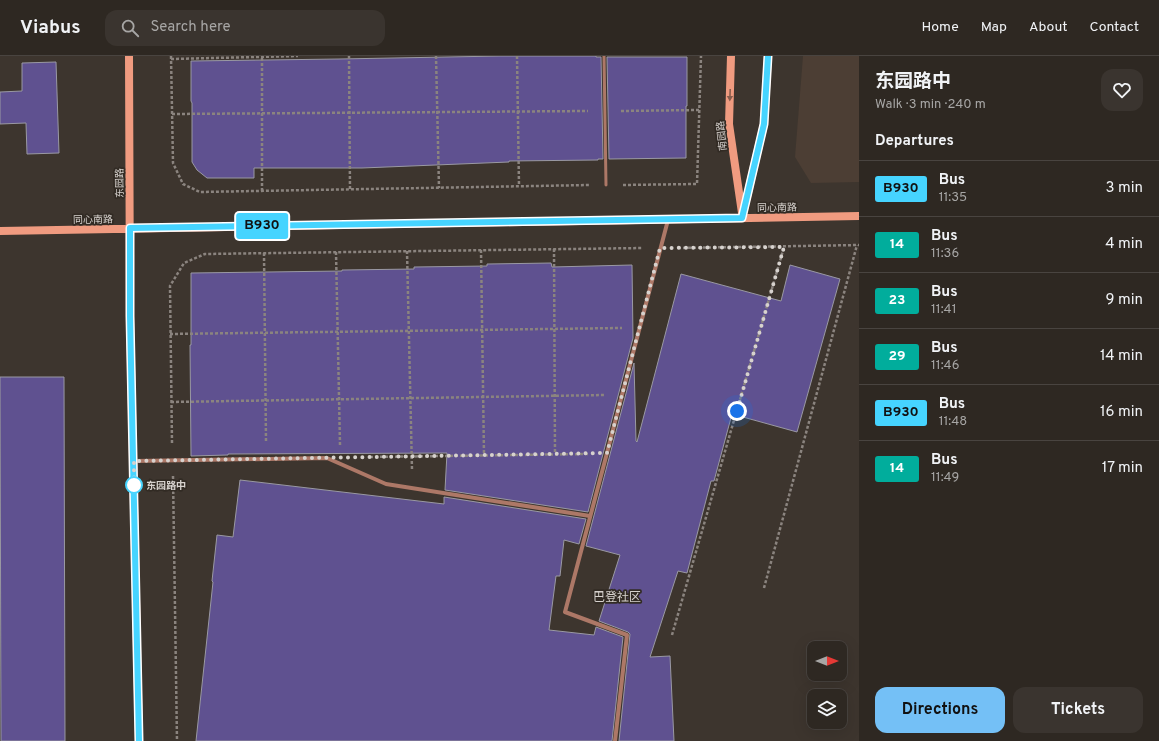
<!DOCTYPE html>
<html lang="en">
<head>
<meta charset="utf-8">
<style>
  body { margin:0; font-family:Overpass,"Noto Sans SC",sans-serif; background:#3a342f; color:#f1f3f6; height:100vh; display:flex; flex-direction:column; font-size:15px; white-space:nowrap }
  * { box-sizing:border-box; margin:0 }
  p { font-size:13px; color:#a7a6a5 }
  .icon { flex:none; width:22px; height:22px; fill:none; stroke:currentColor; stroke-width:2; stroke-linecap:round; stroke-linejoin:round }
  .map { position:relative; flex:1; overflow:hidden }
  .panel { display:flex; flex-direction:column; background:#2e2822; width:300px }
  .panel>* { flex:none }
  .badge { padding:0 8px; border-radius:3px; font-size:14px; line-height:26px }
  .needle { width:26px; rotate:90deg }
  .controls { position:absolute; left:807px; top:585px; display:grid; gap:8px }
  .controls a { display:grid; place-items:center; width:40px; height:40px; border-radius:8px; background:#2e2822; box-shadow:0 4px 16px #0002,0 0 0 1px #494440; font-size:20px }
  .you { position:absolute; width:20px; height:20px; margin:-10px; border:3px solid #fff; border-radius:50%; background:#1a73e8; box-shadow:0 0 0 6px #1a73e833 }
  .map>.badge { position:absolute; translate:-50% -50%; box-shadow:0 0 0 2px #fff }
  h2 { padding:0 16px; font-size:15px; line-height:36px }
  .round { display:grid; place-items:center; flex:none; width:42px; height:42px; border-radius:12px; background:#3a342f }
  .head { display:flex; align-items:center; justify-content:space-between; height:68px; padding:0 16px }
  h1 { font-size:19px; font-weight:700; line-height:30px }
  .button { display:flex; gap:8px; margin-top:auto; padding:8px 16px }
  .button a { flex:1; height:46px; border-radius:12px; background:#74c0f6; color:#111; font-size:16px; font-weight:700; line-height:46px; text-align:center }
  .button a+a { background:#3a342f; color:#f1f3f6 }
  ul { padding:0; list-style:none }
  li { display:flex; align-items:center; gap:12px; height:56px; padding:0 16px; border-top:1px solid #494440 }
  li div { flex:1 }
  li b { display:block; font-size:15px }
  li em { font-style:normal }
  li .badge { min-width:44px; font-weight:700; text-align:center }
  header { display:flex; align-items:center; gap:24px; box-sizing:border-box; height:56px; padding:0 20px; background:#2e2822; border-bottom:1px solid #494440 }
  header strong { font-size:19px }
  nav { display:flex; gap:22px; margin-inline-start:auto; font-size:14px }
  .search { width:280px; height:36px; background:#3a342f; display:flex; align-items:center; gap:10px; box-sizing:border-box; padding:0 14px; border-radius:12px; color:#a7a6a5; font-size:15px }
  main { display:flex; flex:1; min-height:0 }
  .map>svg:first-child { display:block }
  .built { fill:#4c3e34 }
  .building { fill:#5f5190; stroke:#9a99a3 }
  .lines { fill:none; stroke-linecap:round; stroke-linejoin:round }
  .path { stroke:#8b847f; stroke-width:2.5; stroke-dasharray:3 2; stroke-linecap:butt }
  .lane { stroke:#ad7867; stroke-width:3 }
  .street { stroke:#ad7867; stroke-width:4 }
  .secondary { stroke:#f09b80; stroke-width:8 }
  .oneway { fill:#885d4d }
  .line-casing { stroke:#fff; stroke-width:9 }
  .line { stroke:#46d4ff; stroke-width:6 }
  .walk { stroke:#d7d2ce; stroke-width:4; stroke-dasharray:0 7.2 }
  .stop-dot { fill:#fff; stroke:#46d4ff; stroke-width:2 }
  .labels { text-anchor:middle; stroke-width:3.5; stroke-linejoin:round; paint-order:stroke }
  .street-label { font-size:10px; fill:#d7d2ce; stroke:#322b24 }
  .stop-label { font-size:10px; font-weight:bold; fill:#d7d2ce; stroke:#322b24; text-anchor:start }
  .quarter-label { font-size:12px; fill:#d7d2ce; stroke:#322b24 }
</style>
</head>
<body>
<header>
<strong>Viabus</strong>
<div class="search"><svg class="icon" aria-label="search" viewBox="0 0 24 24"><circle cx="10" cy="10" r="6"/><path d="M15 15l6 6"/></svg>Search here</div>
<nav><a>Home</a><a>Map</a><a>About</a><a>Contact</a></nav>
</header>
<main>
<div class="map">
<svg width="859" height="685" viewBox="0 0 859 685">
  <rect width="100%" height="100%" fill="#3d352e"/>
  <!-- built -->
  <path class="built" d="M 803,0 L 859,0 L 859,126 L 811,127 L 795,101 Z"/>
  <!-- building -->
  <path class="building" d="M 501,0 L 596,0 L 596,1 L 601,1 L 603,103 L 598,103 L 598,104 L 509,105 L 509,106 L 362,112 L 254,112 L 254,122 L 207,122 L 197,114 L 192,106 L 192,47 L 191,45 L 191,5 L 339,3 Z
    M 607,1 L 687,1 L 687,50 L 686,50 L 686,102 L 609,103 Z
    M 56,6 L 59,97 L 27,98 L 26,67 L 0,68 L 0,36 L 22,35 L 22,7 Z
    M 551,207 L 552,211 L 632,209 L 633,282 L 588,456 L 445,434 L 447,397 L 228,398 L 228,399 L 191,400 L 190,289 L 191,289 L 191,217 L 342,215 L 342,214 L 414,213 L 414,211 L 487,210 L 487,208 Z
    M 790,209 L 840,223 L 797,376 L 732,358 L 714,425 L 711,425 L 687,517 L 678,515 L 650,601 L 670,600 L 674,685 L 619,685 L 630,578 L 628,576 L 599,565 L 620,499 L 586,490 L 634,307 L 636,385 L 637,386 L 681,218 L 781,245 Z
    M 0,321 L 64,321 L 65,685 L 1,685 Z
    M 240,424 L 444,448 L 444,441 L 586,463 L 579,488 L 564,484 L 560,520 L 556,520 L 549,574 L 594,579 L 596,571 L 623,581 L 612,685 L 196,685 L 213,526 L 212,525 L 217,479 L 233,481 Z"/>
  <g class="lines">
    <!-- path -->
    <path class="path" d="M 171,0 L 173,107 L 183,128 L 200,136 L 590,129
      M 349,0 L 350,133
      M 436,0 L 439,132
      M 517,0 L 519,130
      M 171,3 L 298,0
      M 621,55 L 699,54
      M 172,58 L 588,55
      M 623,129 L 697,128 L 701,0
      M 262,135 L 262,0
      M 678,192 L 859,189
      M 554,193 L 555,398
      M 481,194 L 484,399
      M 407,195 L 412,414
      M 336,196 L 340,389
      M 264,197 L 266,386
      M 170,278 L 622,272
      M 171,346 L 605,339
      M 172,387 L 170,230 L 184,207 L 205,198 L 643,192
      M 370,401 L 589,398
      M 173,420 L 177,685
      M 764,532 L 857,189
      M 672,579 L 784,191"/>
    <!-- lane -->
    <path class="lane" d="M 604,0 L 606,129"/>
    <!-- street -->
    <path class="street" d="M 134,405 L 327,402 L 386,428 L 590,460
      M 615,685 L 627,579 L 565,556 L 607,397 L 622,339 L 668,164"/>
    <!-- secondary -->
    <path class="secondary" d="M 129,0 L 130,260 L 139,685
      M 731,0 L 729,68 L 742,157
      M 742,162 L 764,68 L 768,0
      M 0,175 L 859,160"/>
  </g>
  <!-- one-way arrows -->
  <defs><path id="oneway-solid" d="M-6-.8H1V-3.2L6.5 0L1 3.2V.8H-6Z"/></defs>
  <use class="oneway" href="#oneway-solid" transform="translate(730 39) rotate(92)"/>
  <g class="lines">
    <defs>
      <path id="line" d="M 139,685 L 130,260 L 130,172 L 742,162 L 764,68 L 768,0"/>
    </defs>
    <!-- line casing -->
    <use href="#line" class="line-casing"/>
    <!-- line -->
    <use href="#line" class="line"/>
    <!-- walk -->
    <path class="walk" d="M 134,429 L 134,436 L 134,405 L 607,397 L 660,192 L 784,191 L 737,355"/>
  </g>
  <!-- markers -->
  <circle class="stop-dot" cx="134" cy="429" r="8"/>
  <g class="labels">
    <!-- street labels -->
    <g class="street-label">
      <text transform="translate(721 80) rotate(-96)" y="4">南园路</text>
      <text transform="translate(119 127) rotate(-91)" y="4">东园路</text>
      <text transform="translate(777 151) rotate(-1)" y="4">同心南路</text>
      <text transform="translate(93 163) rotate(-1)" y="4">同心南路</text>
    </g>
    <!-- stop labels -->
    <g class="stop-label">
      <text x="146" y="433">东园路中</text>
    </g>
    <!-- quarter labels -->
    <g class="quarter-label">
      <text x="617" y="545">巴登社区</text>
    </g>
  </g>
</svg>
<div class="controls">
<a><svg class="needle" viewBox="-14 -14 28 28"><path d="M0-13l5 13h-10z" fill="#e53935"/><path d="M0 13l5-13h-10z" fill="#a7a6a5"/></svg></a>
<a><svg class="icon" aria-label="layers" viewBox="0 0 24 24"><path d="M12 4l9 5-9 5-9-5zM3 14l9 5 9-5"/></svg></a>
</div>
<div class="you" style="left:737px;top:355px"></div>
<b class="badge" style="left:262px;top:170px;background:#46d4ff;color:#111">B930</b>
</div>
<section class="panel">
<div class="head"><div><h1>东园路中</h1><p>Walk · 3 min · 240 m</p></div><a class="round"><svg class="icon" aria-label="heart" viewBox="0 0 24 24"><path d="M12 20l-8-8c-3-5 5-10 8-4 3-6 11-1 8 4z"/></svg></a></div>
<h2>Departures</h2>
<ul>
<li><span class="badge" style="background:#46d4ff;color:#111">B930</span><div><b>Bus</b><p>11:35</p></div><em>3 min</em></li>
<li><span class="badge" style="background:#01ad9c;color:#fff">14</span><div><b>Bus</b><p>11:36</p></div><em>4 min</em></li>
<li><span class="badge" style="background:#01ad9c;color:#fff">23</span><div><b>Bus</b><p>11:41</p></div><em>9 min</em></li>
<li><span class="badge" style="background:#01ad9c;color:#fff">29</span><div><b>Bus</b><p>11:46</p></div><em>14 min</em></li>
<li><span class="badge" style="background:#46d4ff;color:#111">B930</span><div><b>Bus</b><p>11:48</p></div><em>16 min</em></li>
<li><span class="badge" style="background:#01ad9c;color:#fff">14</span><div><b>Bus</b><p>11:49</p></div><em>17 min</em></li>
</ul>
<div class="button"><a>Directions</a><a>Tickets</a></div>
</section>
</main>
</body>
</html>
